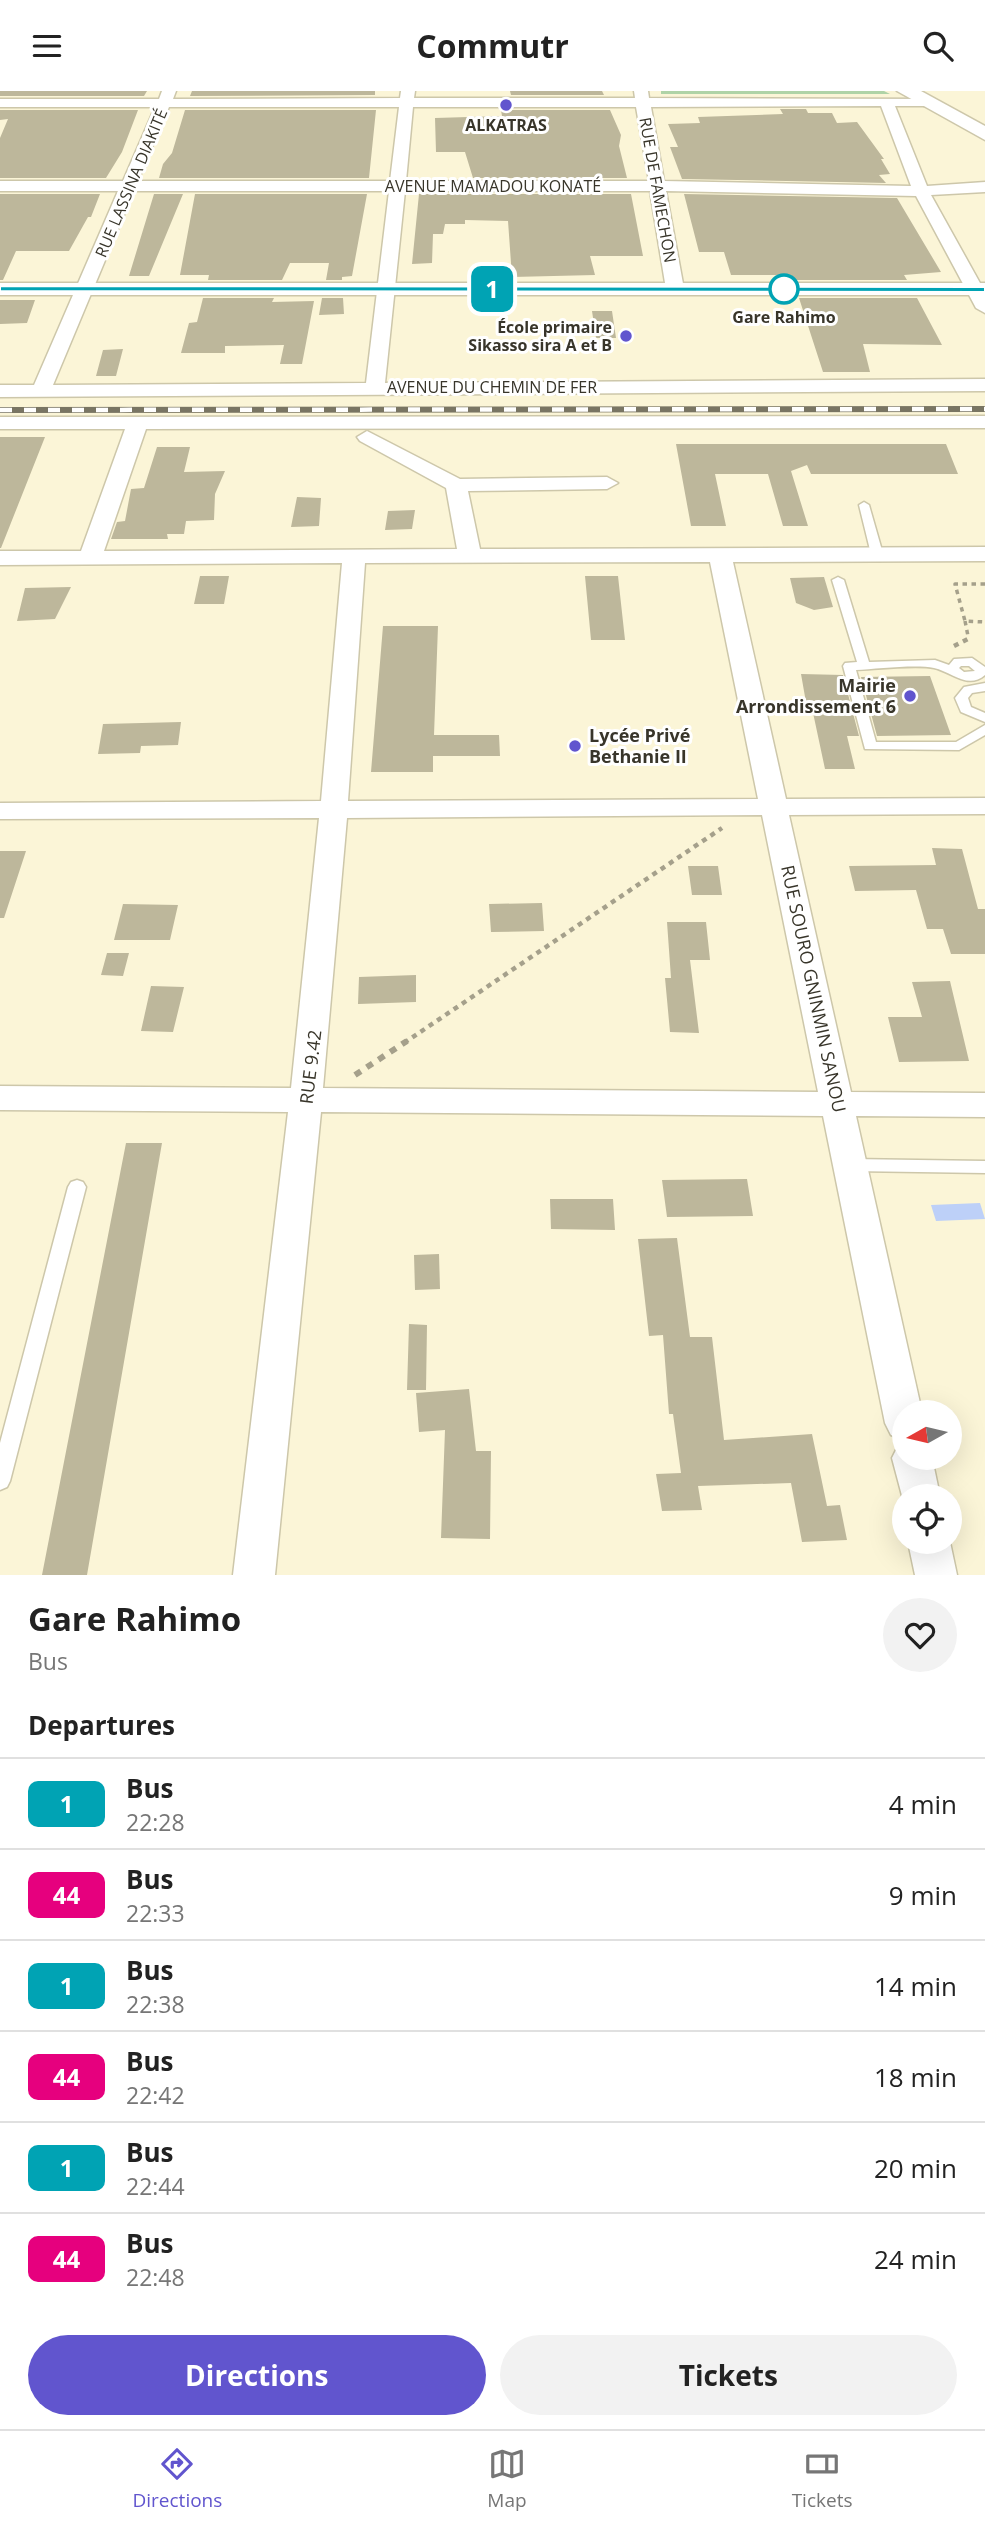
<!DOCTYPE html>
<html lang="en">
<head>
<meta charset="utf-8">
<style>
  body { margin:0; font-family:"Open Sans",sans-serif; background:#f2f2f2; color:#222; height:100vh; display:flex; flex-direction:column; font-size:26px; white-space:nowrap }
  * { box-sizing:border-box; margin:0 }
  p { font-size:23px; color:#767676 }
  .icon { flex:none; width:38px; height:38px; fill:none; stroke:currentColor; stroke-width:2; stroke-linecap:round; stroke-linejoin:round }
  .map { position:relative; height:1484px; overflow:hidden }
  .drawer { display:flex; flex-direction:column; background:#fff; flex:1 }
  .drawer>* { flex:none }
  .badge { padding:0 14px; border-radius:10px; font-size:24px; line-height:46px }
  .needle { width:46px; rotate:262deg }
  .fabs { position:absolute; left:892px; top:1309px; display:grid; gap:14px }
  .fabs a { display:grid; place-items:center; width:70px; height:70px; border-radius:50%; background:#fff; box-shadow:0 7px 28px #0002; font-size:35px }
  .map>.badge { position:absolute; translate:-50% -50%; box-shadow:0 0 0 4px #fff }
  h2 { padding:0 28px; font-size:26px; line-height:63px }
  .round { display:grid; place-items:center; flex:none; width:74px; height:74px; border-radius:37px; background:#f2f2f2 }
  .summary { display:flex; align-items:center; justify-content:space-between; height:119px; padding:0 28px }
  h1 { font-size:33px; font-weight:700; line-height:52px }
  .action { display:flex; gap:14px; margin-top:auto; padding:14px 28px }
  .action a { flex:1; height:80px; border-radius:42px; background:#6155ce; color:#fff; font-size:28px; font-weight:700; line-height:80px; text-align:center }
  .action a+a { background:#f2f2f2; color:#222 }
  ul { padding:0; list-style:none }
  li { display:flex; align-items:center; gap:21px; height:91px; padding:0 28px; border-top:2px solid #e0e0e0 }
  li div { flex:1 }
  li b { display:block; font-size:26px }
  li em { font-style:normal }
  li .badge { min-width:77px; font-weight:700; text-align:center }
  header { display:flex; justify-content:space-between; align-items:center; height:91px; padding:0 28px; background:#fff; font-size:32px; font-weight:700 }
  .menu { display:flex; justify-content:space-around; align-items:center; height:98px; border-top:2px solid #e0e0e0; background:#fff; font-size:19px; color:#767676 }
  .menu a { display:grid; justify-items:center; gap:4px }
  .menu .current { color:#6155ce }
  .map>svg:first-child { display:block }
  .green { fill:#afd3a7 }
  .water { fill:#bdd0f8 }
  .building { fill:#bdb79b }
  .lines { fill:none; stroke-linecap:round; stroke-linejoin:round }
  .service-casing { stroke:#cdc7aa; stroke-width:3 }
  .minor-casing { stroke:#cdc7aa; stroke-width:3 }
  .tertiary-casing { stroke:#cdc7aa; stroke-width:3 }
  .trunk-casing { stroke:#cdc7aa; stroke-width:3 }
  .path-far2 { stroke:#a5a08b; stroke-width:3.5; stroke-dasharray:4.5 4.5; stroke-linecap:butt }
  .path-far1 { stroke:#a5a08b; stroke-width:4.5; stroke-dasharray:5 5; stroke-linecap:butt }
  .path { stroke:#a5a08b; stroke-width:6; stroke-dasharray:7 7; stroke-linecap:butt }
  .service { fill:#fff; fill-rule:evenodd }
  .minor { fill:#fff; fill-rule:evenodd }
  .tertiary { fill:#fff; fill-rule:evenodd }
  .trunk { fill:#fff; fill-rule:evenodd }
  .rail-casing { stroke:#797563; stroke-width:6 }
  .rail { stroke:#fff; stroke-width:4.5; stroke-dasharray:12; stroke-linecap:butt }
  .line { fill:#00a3b4; stroke:#fff; stroke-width:2 }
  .poi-dot { fill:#6155ce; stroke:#fff; stroke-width:2.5 }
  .stop-dot { fill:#fff; stroke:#00a3b4; stroke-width:3.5 }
  .labels { text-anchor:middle; stroke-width:6; stroke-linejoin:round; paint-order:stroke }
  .far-poi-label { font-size:16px; font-weight:bold; fill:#38352a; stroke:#fff }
  .far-street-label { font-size:16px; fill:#38352a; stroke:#fff }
  .far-stop-label { font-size:16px; font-weight:bold; fill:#38352a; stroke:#fff }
  .poi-label { font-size:18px; font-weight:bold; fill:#38352a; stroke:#fff; text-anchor:end }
  .street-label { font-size:18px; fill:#38352a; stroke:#fff }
</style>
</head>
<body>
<header><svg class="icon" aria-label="menu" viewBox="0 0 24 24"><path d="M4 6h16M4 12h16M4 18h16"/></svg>Commutr<svg class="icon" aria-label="search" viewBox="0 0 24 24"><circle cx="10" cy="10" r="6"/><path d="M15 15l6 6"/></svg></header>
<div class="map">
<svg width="985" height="1484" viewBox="0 0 985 1484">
  <rect width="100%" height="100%" fill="#fbf5d7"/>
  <!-- green -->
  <path class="green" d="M 661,0 L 884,0 L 890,3 L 661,3 Z"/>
  <!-- water -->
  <path class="water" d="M 980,1112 L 985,1128 L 936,1130 L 931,1114 Z"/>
  <!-- building -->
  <path class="building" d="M 0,0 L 147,0 L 144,5 L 0,5 Z
    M 192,0 L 375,0 L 375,4 L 190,5 Z
    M 510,0 L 602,0 L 604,4 L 511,4 Z
    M 780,18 L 806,18 L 808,22 L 832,22 L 837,32 L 857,31 L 884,68 L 881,68 L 890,83 L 879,84 L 886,92 L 682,88 L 670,56 L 678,56 L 668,33 L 700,32 L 698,26 L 783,23 Z
    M 0,19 L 138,19 L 122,61 L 106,87 L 0,87 L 0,47 L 8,28 L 0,29 Z
    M 185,19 L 376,19 L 369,87 L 159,87 L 163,73 L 172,62 Z
    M 501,19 L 610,19 L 621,44 L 619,55 L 627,87 L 473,87 L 465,61 L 436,61 L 435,27 L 502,25 Z
    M 0,103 L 100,103 L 91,126 L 88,126 L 69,160 L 16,160 L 3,189 L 0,189 Z
    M 154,103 L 183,103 L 149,185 L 129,185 Z
    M 195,103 L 367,103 L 352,185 L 342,186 L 342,189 L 326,189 L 329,172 L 290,172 L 282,189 L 208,189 L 209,184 L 180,184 Z
    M 419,103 L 631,103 L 643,165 L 590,165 L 595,184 L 512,186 L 508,130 L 465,129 L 465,133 L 445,133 L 443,143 L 433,143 L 432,172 L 412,173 Z
    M 684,103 L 897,107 L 941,181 L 904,184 L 907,189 L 793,189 L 791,184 L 731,184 L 724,161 L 699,161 Z
    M 203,207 L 274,207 L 272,211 L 314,210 L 302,273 L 280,273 L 284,254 L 225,255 L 225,262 L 181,262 L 189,232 L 197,231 Z
    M 322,207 L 343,207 L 344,223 L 319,224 Z
    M 799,207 L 917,207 L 942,254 L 863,253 L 870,281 L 823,281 Z
    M 0,209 L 35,209 L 27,232 L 0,233 Z
    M 592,220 L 612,220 L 616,247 L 596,247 Z
    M 123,258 L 116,285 L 96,285 L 103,259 Z
    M 0,346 L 45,346 L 1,457 L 0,457 Z
    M 676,353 L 946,353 L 958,383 L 811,383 L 807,374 L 791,380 L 808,435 L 783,435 L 768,383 L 715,383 L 726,435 L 691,435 Z
    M 157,356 L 190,356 L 184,381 L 225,380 L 215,403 L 214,429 L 186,430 L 184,443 L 167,443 L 168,448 L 111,448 L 117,431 L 125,430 L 131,398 L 144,397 Z
    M 297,406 L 321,407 L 319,435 L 291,436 Z
    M 415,419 L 412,438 L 385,439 L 388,420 Z
    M 200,485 L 229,485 L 224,513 L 194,513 Z
    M 585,485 L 618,485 L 625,549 L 591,549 Z
    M 824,486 L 833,516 L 814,519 L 796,512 L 790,487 Z
    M 71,496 L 55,528 L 17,530 L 25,497 Z
    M 383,535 L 438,535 L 434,644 L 499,644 L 500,665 L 433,665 L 433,681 L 371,681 Z
    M 801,583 L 843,584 L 859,645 L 847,645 L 855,678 L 825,678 L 812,617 L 807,617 Z
    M 930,585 L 951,644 L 877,645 L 861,586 Z
    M 181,631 L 178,654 L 141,655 L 140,662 L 98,663 L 103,633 Z
    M 932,757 L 962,758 L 978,818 L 985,818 L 985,863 L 951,863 L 943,838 L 927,838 L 916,799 L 855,800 L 849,775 L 936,774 Z
    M 0,760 L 26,760 L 4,827 L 0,827 Z
    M 688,775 L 718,775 L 722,804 L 692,804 Z
    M 542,812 L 544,840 L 491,841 L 489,813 Z
    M 123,813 L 178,814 L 170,849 L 114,849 Z
    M 667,831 L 706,831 L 710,869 L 690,869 L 699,942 L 670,941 L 665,887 L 671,887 Z
    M 107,862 L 129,862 L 123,885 L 101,884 Z
    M 416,884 L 416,911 L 358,913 L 359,886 Z
    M 950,890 L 969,970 L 899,971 L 888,926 L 922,926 L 912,891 Z
    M 151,895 L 184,896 L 173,941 L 141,940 Z
    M 126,1052 L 162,1052 L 87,1484 L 42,1484 Z
    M 747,1088 L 753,1125 L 667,1126 L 662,1089 Z
    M 550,1108 L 613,1108 L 615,1139 L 551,1138 Z
    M 677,1147 L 690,1246 L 712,1246 L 724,1349 L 812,1343 L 827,1415 L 840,1414 L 847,1449 L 802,1451 L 791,1392 L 698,1395 L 702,1419 L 662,1420 L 656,1383 L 681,1382 L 673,1323 L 669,1323 L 663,1244 L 649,1245 L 638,1148 Z
    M 439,1163 L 440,1198 L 415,1199 L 414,1164 Z
    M 409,1233 L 427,1234 L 426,1299 L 407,1299 Z
    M 469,1298 L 476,1360 L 491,1360 L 490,1448 L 441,1447 L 445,1339 L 419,1341 L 416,1302 Z"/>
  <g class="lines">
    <defs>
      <path id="service" d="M 864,411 L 869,414 L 883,463 L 881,465 L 873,465 L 871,463 L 859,414 Z
        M 838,486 L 844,489 L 869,571 L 935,569 L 949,574 L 954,568 L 972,567 L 985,576 L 985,584 C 968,599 952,581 934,577 C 916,573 876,578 856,579 L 876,651 L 956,651 L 985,634 L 985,644 L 959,659 L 865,658 L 843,575 L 845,572 L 857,571 L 832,489 ZM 961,575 L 969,575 L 975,580 L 964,581 L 959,577 Z
        M 985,592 L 985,600 L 972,602 L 968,607 L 971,616 L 985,622 L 985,631 L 961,621 L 955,607 L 964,596 Z
        M 851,1068 L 985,1070 L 985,1082 L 851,1080 L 845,1079 L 842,1074 L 845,1069 Z
        M 77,1089 L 83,1091 L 86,1096 L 10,1390 L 7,1396 L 0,1399 L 0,1352 L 68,1096 L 71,1091 Z"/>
      <path id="minor" d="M 162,0 L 176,0 L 173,8 L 400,7 L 401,0 L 415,0 L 414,7 L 635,7 L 634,0 L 648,0 L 649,7 L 933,8 L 935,11 L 928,15 L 895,15 L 927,95 L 985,91 L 985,101 L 931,104 L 985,201 L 985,222 L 976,217 L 916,105 L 666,100 L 684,198 L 675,203 L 666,198 L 650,100 L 405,100 L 385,292 L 985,288 L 985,300 L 0,306 L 0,294 L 34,294 L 118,100 L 0,100 L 0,90 L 123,90 L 155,16 L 0,16 L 0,8 L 159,8 ZM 881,15 L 911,95 L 664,90 L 651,16 ZM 169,16 L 399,16 L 390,90 L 138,90 ZM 413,16 L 636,16 L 649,90 L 406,90 ZM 134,100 L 389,100 L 366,292 L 53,294 Z
        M 985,325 L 985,337 L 146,338 L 104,460 L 457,458 L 446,397 L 360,350 L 357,346 L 367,340 L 460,388 L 607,386 L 618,392 L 607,398 L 468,400 L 480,458 L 985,456 L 985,470 L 733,471 L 786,708 L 985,707 L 985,723 L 789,724 L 851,1001 L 985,1002 L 985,1026 L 856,1025 L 922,1321 L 905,1321 L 905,1349 L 891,1344 L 885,1332 L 823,1025 L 321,1021 L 275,1484 L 233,1484 L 288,1021 L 0,1019 L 0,995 L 291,997 L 319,727 L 0,728 L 0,712 L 321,710 L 342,472 L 0,474 L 0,460 L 81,460 L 125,338 L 0,338 L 0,326 ZM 710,471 L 758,708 L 348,710 L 365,472 ZM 762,724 L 818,1001 L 323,997 L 347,727 Z
        M 905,1352 L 905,1367 L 932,1367 L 940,1405 L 905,1405 L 905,1416 L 892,1367 L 898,1355 Z
        M 908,1451 L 950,1451 L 957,1484 L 915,1484 Z"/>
      <path id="tertiary" d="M 0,192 L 985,192 L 985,204 L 0,204 Z"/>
      <path id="trunk" d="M 897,0 L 921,0 L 985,35 L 985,49 Z"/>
    </defs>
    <!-- service casing -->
    <use href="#service" class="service-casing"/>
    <!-- minor casing -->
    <use href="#minor" class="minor-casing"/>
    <!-- tertiary casing -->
    <use href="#tertiary" class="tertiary-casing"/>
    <!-- trunk casing -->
    <use href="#trunk" class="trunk-casing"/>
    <!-- path-far2 -->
    <path class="path-far2" d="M 985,493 L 955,493 L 965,530 L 985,531
      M 965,530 L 968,545"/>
    <!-- path-far1 -->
    <path class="path-far1" d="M 954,555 L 968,548 L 967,544
      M 404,952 L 722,737"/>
    <!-- path -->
    <path class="path" d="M 355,984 L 407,950"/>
    <!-- service -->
    <use href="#service" class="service"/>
    <!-- minor -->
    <use href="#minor" class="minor"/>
    <!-- tertiary -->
    <use href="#tertiary" class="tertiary"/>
    <!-- trunk -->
    <use href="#trunk" class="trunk"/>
    <defs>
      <path id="rail" d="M 0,319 L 985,318"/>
    </defs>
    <!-- rail casing -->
    <use href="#rail" class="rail-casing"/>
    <!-- rail -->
    <use href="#rail" class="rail"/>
  </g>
  <!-- line -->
  <path class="line" d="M 0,195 L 985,196 L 985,201 L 0,200 Z"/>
  <!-- markers -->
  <g class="poi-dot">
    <circle cx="506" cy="14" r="7"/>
    <circle cx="626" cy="245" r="7"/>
    <circle cx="910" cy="605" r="7"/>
    <circle cx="575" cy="655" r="7"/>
  </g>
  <circle class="stop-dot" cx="784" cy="198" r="14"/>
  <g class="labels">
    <!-- far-poi labels -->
    <g class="far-poi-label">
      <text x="506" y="40">ALKATRAS</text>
      <text x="612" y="242" text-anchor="end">École primaire<tspan x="612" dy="18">Sikasso sira A et B</tspan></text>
    </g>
    <!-- far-street labels -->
    <g class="far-street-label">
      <text transform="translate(131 92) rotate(-67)" y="6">RUE LASSINA DIAKITÉ</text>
      <text x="493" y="101">AVENUE MAMADOU KONATÉ</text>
      <text transform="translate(658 99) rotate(80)" y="6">RUE DE FAMECHON</text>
      <text x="492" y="302">AVENUE DU CHEMIN DE FER</text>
    </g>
    <!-- far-stop labels -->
    <g class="far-stop-label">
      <text x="784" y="232">Gare Rahimo</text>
    </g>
    <!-- poi labels -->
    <g class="poi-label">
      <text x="896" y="601">Mairie<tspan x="896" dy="21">Arrondissement 6</tspan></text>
      <text x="589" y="651" text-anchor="start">Lycée Privé<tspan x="589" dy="21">Bethanie II</tspan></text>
    </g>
    <!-- street labels -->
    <g class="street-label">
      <text transform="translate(813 898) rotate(78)" y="6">RUE SOURO GNINMIN SANOU</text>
      <text transform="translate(311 976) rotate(-83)" y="6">RUE 9.42</text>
    </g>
  </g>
</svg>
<div class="fabs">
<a><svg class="needle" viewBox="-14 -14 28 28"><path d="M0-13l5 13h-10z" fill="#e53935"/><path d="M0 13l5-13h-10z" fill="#767676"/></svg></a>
<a><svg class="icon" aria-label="locate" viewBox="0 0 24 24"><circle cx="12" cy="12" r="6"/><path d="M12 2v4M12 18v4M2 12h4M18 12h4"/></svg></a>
</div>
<b class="badge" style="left:492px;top:198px;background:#00a3b4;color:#fff">1</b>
</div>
<section class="drawer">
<div class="summary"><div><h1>Gare Rahimo</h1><p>Bus</p></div><a class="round"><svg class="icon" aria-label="heart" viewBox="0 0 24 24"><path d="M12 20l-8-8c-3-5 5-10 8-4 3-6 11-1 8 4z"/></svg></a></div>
<h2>Departures</h2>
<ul>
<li><span class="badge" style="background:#00a3b4;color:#fff">1</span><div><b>Bus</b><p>22:28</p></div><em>4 min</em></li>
<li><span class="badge" style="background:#e6007e;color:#fff">44</span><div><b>Bus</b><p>22:33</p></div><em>9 min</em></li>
<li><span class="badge" style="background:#00a3b4;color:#fff">1</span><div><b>Bus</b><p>22:38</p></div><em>14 min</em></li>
<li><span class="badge" style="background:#e6007e;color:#fff">44</span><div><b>Bus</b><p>22:42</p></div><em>18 min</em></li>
<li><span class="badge" style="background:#00a3b4;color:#fff">1</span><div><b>Bus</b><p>22:44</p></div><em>20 min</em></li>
<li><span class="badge" style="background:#e6007e;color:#fff">44</span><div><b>Bus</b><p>22:48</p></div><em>24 min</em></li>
</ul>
<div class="action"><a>Directions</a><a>Tickets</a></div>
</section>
<nav class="menu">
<a class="current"><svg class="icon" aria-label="directions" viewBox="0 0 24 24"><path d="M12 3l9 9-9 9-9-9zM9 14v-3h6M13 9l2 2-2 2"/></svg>Directions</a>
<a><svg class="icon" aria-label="map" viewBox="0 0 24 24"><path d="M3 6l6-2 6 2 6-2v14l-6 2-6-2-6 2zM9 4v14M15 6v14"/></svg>Map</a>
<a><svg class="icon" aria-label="tickets" viewBox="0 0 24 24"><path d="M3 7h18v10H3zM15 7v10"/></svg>Tickets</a>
</nav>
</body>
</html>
